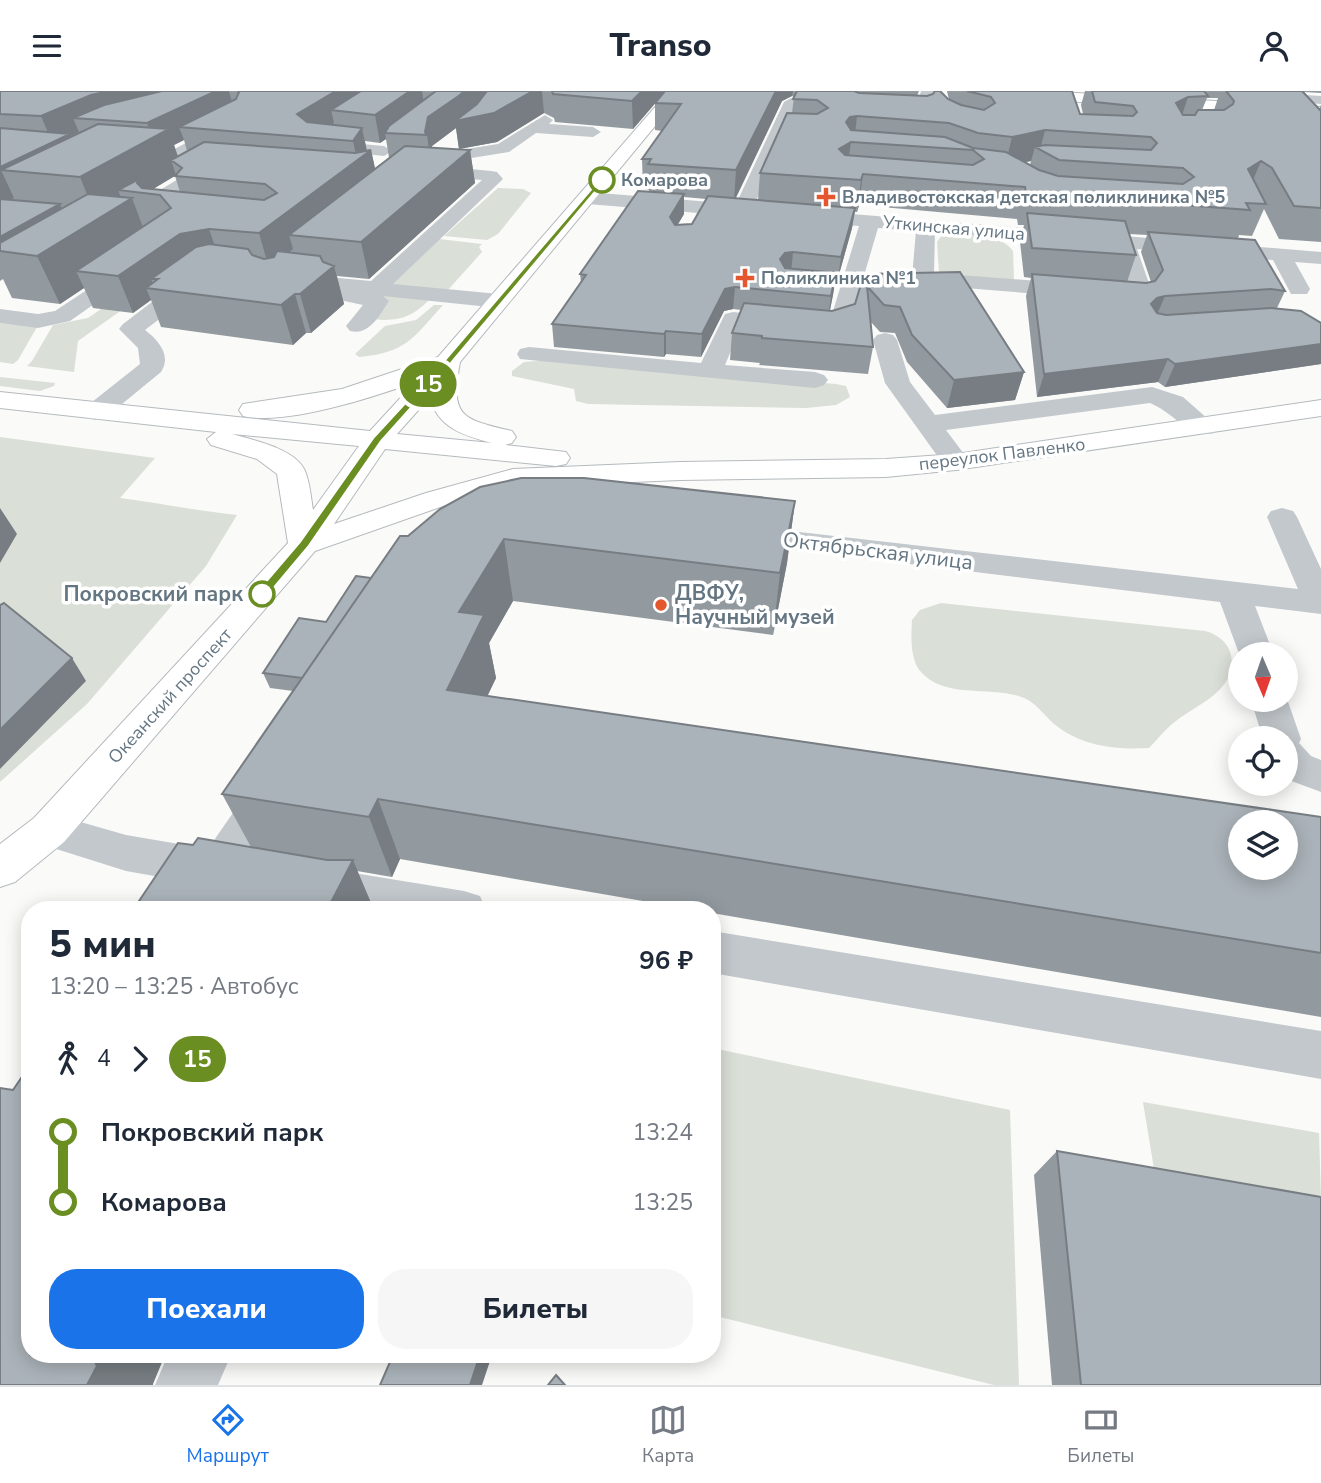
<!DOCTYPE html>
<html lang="ru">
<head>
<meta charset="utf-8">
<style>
  body { margin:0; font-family:"Nunito Sans",sans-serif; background:#f6f6f7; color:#1f2937; height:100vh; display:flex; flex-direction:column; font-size:26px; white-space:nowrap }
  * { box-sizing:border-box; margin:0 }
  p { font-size:23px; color:#747a83 }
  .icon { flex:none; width:38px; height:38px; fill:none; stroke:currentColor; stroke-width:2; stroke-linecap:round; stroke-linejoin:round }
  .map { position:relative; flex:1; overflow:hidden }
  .sheet { position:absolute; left:21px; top:810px; width:700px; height:462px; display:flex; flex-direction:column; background:#fff; border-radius:28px; box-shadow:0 4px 18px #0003 }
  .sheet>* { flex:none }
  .badge { padding:0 14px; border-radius:23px; font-size:24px; line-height:46px }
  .needle { width:46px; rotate:178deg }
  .buttons { position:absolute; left:1228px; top:551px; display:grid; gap:14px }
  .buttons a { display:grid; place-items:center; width:70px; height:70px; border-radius:50%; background:#fff; box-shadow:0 4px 18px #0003; font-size:35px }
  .map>.badge { position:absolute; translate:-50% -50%; box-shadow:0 0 0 4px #fff }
  .legs { display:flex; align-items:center; gap:10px; height:77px; padding:0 28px; font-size:23px }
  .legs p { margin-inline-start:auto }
  .head { display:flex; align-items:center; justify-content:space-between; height:119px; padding:0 28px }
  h1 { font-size:38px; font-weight:800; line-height:52px }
  .primary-button { display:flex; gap:14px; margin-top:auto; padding:14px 28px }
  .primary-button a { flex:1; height:80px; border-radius:28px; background:#1a73e8; color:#fff; font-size:28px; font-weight:800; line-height:80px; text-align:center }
  .primary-button a+a { background:#f6f6f7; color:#1f2937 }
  ul { padding:0 28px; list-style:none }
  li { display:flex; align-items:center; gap:24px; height:70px; font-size:26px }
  li i { display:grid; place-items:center; width:10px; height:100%; margin:0 9px; background:currentColor }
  li i::after { content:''; width:18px; height:18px; margin:-9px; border:5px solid; border-radius:50%; background:#fff }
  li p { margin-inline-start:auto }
  li:first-child i { background:linear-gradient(#0000 50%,currentColor 0) }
  li:last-child i { background:linear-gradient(currentColor 50%,#0000 0) }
  header { display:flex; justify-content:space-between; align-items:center; height:91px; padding:0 28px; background:#fff; font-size:32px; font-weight:800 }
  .dock { display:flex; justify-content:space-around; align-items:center; height:98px; border-top:2px solid #e0e1e3; background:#fff; font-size:19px; color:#747a83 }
  .dock a { display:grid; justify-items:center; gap:4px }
  .dock .current { color:#1a73e8 }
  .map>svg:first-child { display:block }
  .green { fill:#dadfd7 }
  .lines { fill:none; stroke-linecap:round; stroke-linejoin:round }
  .major-casing { stroke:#b5babe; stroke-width:2 }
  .minor { fill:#c3c8cc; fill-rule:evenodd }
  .major { fill:#fff; fill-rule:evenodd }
  .wall { fill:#929a9f; fill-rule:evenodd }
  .shaded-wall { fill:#777d82 }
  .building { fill:#aab3b9; stroke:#777d82; stroke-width:2; fill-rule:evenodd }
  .line-1 { fill:#6b8e23; stroke:#fff; stroke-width:2 }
  .stop-1-dot { fill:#fff; stroke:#6b8e23; stroke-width:3.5 }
  .poi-dot { fill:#e4572e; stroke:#fff; stroke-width:2.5 }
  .labels { text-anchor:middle; stroke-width:7; stroke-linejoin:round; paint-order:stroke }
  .far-stop-label { font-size:18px; font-weight:bold; fill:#657683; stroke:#fff; text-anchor:start }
  .far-poi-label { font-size:18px; font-weight:bold; fill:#657683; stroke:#fff; text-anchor:start }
  .far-street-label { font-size:18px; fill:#657683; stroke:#fff }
  .street-label { font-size:21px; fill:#657683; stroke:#fff }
  .poi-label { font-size:21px; font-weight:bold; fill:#657683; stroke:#fff; text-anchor:start }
  .stop-label { font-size:21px; font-weight:bold; fill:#657683; stroke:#fff; text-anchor:end }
</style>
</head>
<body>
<header><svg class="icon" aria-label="menu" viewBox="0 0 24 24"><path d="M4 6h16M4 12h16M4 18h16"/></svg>Transo<svg class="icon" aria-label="person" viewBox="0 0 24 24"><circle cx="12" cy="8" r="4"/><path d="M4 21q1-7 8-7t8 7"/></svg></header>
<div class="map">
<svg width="1321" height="1294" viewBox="0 0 1321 1294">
  <rect width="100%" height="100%" fill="#fafaf8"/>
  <!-- green -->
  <path class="green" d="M 498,97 L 523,98 L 531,102 L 498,143 L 487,149 L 444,145 Z
    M 942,144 C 965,145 998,140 1013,160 L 1014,188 L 1010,190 L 939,182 L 937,151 Z
    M 439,148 L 482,153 L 479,156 L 482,161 L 447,200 L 389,196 Z
    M 183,161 L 201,163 L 78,250 L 74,281 L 27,275 L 32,270 L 53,234 L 88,227 Z
    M 378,200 L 432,206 C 412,227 399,231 369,228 Z
    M 434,214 L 443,214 C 413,247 406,262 359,266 L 355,263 L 385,235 L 416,229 Z
    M 0,232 L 37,236 L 18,269 L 13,273 L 0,271 Z
    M 548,269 L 836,293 L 846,295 L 850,306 L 836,314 L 806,317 L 588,313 L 576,310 L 574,298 L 512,285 L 512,280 L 524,271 Z
    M 0,286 L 55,292 L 54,295 L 40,300 L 0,295 Z
    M 0,346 L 155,367 L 120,407 C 159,412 198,420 237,424 L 206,475 L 87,613 L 0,691 Z
    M 941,512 L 1205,540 C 1217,543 1228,551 1231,564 C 1237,599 1200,612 1176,630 C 1166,637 1158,648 1149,657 C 1114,659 1080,655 1053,632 C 1044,624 1035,611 1024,607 C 993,594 946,609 921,581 C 910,569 911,545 912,529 L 920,519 Z
    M 712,957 L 1010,1019 L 1019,1294 L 994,1294 L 712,1224 Z
    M 1143,1011 L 1319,1042 L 1321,1109 L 1154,1078 Z"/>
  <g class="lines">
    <defs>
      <path id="major" d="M 669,0 L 684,0 L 460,271 C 450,326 461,328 512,340 L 516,346 L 512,352 L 505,354 L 566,361 L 570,367 L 566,373 L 556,375 L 385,358 L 334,433 L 426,402 L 513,378 L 680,371 L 886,368 L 956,363 L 1321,309 L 1321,325 L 956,379 L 886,386 L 680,389 L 514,396 L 446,414 L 315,460 L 64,751 L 15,791 L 0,796 L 0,753 L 34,727 L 288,452 L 277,383 L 257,368 L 211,354 L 207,348 L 216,341 L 0,317 L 0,301 L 370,340 L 415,291 C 374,306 285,335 243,325 L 239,319 L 243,313 L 342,298 L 438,266 ZM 430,306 C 437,337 465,345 492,352 L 397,343 ZM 232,343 L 359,355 L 313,419 C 311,407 310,392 305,380 C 296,358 253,349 232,343 Z
        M 961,0 L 1042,0 L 1321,16 L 1321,26 L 968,4 Z"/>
    </defs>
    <!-- major casing -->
    <use href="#major" class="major-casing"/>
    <!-- minor -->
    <path class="minor" d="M 921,0 L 935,0 L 927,28 L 890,29 L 882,24 L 890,19 L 916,20 Z
      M 1257,1 L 1321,5 L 1321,13 L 1252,8 L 1250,5 Z
      M 791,7 L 798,11 L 754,115 L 1321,161 L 1321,173 L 1295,171 L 1310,198 L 1307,203 L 1291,203 L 1273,169 L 1137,158 L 1152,201 L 1146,209 L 1138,211 L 927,194 L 915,191 L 912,186 L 916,140 L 878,137 L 848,239 L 828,244 L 741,236 L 725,274 L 815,281 L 824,284 L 828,289 L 824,294 L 815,297 L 520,268 L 517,263 L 520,258 L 529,256 L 701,272 L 725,223 L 733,221 L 830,230 L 859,135 L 587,113 L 578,107 L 587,101 L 736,113 L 784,11 ZM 935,141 L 1117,156 L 1129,197 L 934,182 Z
      M 545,24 L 553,29 L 549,33 L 593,36 L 601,41 L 593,46 L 536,42 L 509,61 L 465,68 L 451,76 L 491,80 L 497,81 L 503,88 L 393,193 L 499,203 L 507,205 L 510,210 L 507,215 L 499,217 L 383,205 L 389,210 C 379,225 369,245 350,240 L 346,235 L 363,214 L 335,208 L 332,203 L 334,200 L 285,194 L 277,193 L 274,188 L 277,183 L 285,182 L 371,190 L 482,89 L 423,84 L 414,79 L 417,75 L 437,75 L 438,69 L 454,60 L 498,53 Z
      M 233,27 L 239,29 L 241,32 L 239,35 L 167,74 L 155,74 L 152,70 Z
      M 316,49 L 384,55 L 392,60 L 384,65 L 310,57 L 308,54 L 310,51 Z
      M 210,69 L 216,70 L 219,74 L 216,78 L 132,130 L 118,130 L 115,126 Z
      M 133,171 L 140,173 L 144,177 L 140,181 L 70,230 L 38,237 L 0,232 L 0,218 L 38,223 L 55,220 L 126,173 Z
      M 198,181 L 206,182 L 209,187 L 206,192 L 145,239 C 158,249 172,264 161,281 L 105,327 L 96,329 L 87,327 L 83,321 L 87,315 L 140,273 L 138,257 L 119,238 L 123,233 L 190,182 Z
      M 885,242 L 893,244 L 897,249 L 910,291 L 935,324 L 1152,296 L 1183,306 L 1217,336 L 1214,342 C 1190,348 1173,321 1150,312 L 946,339 L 970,371 L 966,377 L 956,379 L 946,377 L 885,292 L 873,249 L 877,244 Z
      M 1282,417 L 1293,420 L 1297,426 L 1321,478 L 1321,523 L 1255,515 L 1274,564 L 1241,564 L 1241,568 L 1220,511 L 737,452 L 726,450 L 722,443 L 726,436 L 737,434 L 1298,498 L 1267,426 L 1271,420 Z
      M 1286,605 L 1301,648 L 1299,652 L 1311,665 L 1321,669 L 1321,701 L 1286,688 L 1286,648 L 1263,648 L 1251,609 L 1286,609 Z
      M 271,682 L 285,687 L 291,698 L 234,791 L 217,796 L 126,780 L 34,751 L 28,739 L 34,727 L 49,722 L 126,744 L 208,758 L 257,687 Z
      M 317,776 L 464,800 L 480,805 L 486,819 C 428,819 357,828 301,808 L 295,795 L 301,782 Z
      M 712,840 L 1321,940 L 1321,988 L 712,882 Z
      M 168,1264 L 231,1264 L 218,1294 L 155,1294 Z"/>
    <!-- major -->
    <use href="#major" class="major"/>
  </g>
  <!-- wall -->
  <path class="wall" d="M 0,0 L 919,0 L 917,5 L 949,9 L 947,0 L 1072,0 L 1080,23 L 1083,23 L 1081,14 L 1085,0 L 1321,0 L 1321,2 L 1304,1 L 1319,18 L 1321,14 L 1321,151 L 1279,148 L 1264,118 L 1252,145 L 1239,144 L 1238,148 L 1285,200 L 1277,217 L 1321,232 L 1321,273 L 1165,296 L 1158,291 L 1037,306 L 1026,205 L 1031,187 L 1024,186 L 1020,151 L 1024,134 L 1018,134 L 1017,128 L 859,114 L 857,121 L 855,121 L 852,137 L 838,187 L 836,187 L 830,220 L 855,213 L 864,183 L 1024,281 L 1015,309 L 947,317 L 907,271 L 895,242 L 880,241 L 870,230 L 873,256 L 868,283 L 759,274 L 760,272 L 730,269 L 732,242 L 741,219 L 733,218 L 724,220 L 701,266 L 666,263 L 664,266 L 554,256 L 552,233 L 581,191 L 580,183 L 649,101 L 649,99 L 643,98 L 642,68 L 662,40 L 655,39 L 655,12 L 633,38 L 555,31 L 554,27 L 544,22 L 497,51 L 459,58 L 470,59 L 475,92 L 369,188 L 337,185 L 344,213 L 311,242 L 306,242 L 293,254 L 161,236 L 151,209 L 133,222 L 93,217 L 84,197 L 60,213 L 12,207 L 3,188 L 0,190 ZM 792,5 L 794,6 L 792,22 L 760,82 L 758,109 L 736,107 L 782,10 ZM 1207,7 L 1218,7 L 1214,19 L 1202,19 ZM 456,37 L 459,58 L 432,57 L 432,55 ZM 386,48 L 389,67 L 375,78 L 371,59 L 367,60 L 365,50 L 380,52 ZM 184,49 L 187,60 L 178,65 L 174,54 ZM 1031,70 L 1030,74 L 1025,71 ZM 175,85 L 180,101 L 153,98 ZM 684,106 L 706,108 L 692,133 L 677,134 L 684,123 ZM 1129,143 L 1147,144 L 1141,161 L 1151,191 L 1146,192 L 1127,191 L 1136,164 Z
    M 795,410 L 787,472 L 773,544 L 513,510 L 489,552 L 496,587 L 487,605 L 1321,726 L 1321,926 L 712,822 L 712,819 L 695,819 L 400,768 L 392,786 L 357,780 L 374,819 L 133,819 L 193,754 L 251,756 L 222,703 L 293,600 L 270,597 L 263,582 L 326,531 L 371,487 L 408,445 Z
    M 1057,1060 L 1321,1294 L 1052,1294 L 1034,1084 Z"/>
  <!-- shaded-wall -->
  <path class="shaded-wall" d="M 109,0 L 213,0 L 73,27 L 79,41 L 1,79 L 14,107 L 0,114 L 0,76 L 52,51 L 41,25 L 91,4 Z
    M 216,0 L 229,0 L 235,23 L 179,36 L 184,49 L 174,54 L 181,76 L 171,69 L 176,84 L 145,103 L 118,99 L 123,112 L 132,107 L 149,152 L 76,180 L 84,197 L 60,213 L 37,165 L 0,160 L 0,146 L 60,113 L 73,143 L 97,128 L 80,86 L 152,47 L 147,32 Z
    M 336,0 L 375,0 L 331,19 L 334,32 L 311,46 L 297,23 Z
    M 410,0 L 422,0 L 425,19 L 385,42 L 386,48 L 380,52 L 375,24 Z
    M 464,0 L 542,0 L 544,22 L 497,51 L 459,58 L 456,37 L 432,55 L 430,66 L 427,44 L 425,41 L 428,26 Z
    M 642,0 L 666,0 L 633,38 L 632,10 Z
    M 776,0 L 793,0 L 792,5 L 782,10 L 734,110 L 736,79 Z
    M 1188,6 L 1179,33 L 1176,12 Z
    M 857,25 L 854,51 L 851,51 L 847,80 L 839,58 L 846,31 L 850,26 Z
    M 362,37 L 367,61 L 371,59 L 378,91 L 289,144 L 293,158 L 269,177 L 259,142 L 357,69 L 353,50 Z
    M 1045,39 L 1040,59 L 1035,56 L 1031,70 L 1005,75 L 1012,46 Z
    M 470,59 L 475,92 L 369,188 L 361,151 Z
    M 1261,70 L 1248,101 L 1248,78 Z
    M 863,83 L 859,114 L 857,121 L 861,89 Z
    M 684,103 L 684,123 L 670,147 L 670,126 Z
    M 855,117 L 852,137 L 838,187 L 841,166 Z
    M 209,138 L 221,173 L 158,188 L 151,188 L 155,198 L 146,197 L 151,209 L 133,222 L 118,185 L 180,143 Z
    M 793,161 L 791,182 L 783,183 L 780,168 L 785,162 Z
    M 334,175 L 344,213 L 311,242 L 300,203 Z
    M 836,182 L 833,204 L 828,227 L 831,205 Z
    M 735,196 L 733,218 L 724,220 L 701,266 L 702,243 L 725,198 Z
    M 295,203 L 306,242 L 293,254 L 281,214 Z
    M 1165,205 L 1156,226 L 1151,213 L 1157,207 Z
    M 666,240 L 666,263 L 664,266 L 664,243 Z
    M 1321,253 L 1321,273 L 1165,296 L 1175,273 Z
    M 1168,268 L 1158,291 L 1037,306 L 1044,283 Z
    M 1024,281 L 1015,309 L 947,317 L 954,289 Z
    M 795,410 L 787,472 L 773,544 L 780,482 Z
    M 0,417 L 17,443 L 0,472 Z
    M 504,448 L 513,510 L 489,552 L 496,587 L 461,661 L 447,599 L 459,521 Z
    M 72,567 L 86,590 L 0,678 L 0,639 Z
    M 378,708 L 400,768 L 392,786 L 369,726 Z
    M 353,769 L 374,819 L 327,819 Z
    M 98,1264 L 165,1264 L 153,1293 L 153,1294 L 87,1294 Z
    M 480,1264 L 492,1264 L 482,1294 L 470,1294 Z"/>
  <!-- building -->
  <path class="building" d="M 0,0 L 109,0 L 91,4 L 41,25 L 0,23 Z
    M 162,0 L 216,0 L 147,32 L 73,27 L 104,14 Z
    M 238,0 L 336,0 L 297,23 L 307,31 L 362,37 L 353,50 L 179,36 L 236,8 L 239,1 Z
    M 361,0 L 410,0 L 375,24 L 331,19 Z
    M 436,0 L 464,0 L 460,4 L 428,26 L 425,41 L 427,44 L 385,42 L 389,35 Z
    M 487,0 L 533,0 L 494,22 L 455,30 L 477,13 Z
    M 552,0 L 642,0 L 632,10 L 553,3 Z
    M 665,0 L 776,0 L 736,79 L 648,73 L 651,68 L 642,68 L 681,13 L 655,12 Z
    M 797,0 L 854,0 L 859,2 L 927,5 L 933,3 L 935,0 L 940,0 L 948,8 L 961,14 L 984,19 L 995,12 L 991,6 L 967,0 L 1072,0 L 1080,23 L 1133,25 L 1137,21 L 1133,15 L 1095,11 L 1092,0 L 1204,0 L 1208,5 L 1188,6 L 1176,12 L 1183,24 L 1195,24 L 1198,19 L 1224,19 L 1233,13 L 1234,10 L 1226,0 L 1302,0 L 1321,20 L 1321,117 L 1294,115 L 1272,77 L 1261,70 L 1248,78 L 1266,113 L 1246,112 L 1250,119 L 1026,102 L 1025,96 L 863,83 L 861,89 L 760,82 L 787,22 L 817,23 L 828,17 L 817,9 L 793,8 ZM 857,25 L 949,32 L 978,42 L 1012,46 L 1045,39 L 1151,46 L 1157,52 L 1151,59 L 1045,54 L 1035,56 L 1059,69 L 1183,77 L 1194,86 L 1183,93 L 1058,85 L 1039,79 L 1006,61 L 973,57 L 945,46 L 851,39 L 846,31 L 850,26 ZM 851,51 L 973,59 L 984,68 L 973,74 L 845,64 L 839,58 Z
    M 98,33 L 169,38 L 80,86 L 1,79 Z
    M 0,37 L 70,43 L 0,76 Z
    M 204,51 L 355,62 L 371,59 L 259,142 L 209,138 L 180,143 L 118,185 L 76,180 L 171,117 L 160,104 L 118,99 L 139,88 L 137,92 L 142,97 L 264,109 L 277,102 L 265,93 L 175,85 L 182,77 L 171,69 Z
    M 405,55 L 470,59 L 361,151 L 289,144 Z
    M 638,100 L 684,103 L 670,126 L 675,134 L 692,133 L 708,105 L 855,117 L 841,166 L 793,161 L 785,162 L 780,168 L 785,177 L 836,182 L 831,205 L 735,196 L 725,198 L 702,243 L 666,240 L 664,243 L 552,233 L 586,184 L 580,183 Z
    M 88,103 L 132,107 L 37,165 L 0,160 L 0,152 Z
    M 0,108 L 60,113 L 0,146 Z
    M 1027,122 L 1125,130 L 1136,164 L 1032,157 Z
    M 1148,141 L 1255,149 L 1285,200 L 1271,198 L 1165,205 L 1157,207 L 1151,213 L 1157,222 L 1166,224 L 1271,217 L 1301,220 L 1321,232 L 1321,253 L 1175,273 L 1168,268 L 1044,283 L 1032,183 L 1146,192 L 1155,190 L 1163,179 Z
    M 209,153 L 248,158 L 252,164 L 264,168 L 274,166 L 277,160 L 320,165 L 323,171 L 334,175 L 300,203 L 295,203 L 281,214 L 146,197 L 158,188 L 151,188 L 196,156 Z
    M 960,181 L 1024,281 L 954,289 L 912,244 L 900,216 L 884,214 L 867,195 L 873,256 L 762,247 L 762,245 L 732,242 L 744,212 L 832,220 L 855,213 L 864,183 Z
    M 521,387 L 584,387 L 795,410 L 780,482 L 504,448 L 459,521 L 484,524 L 447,599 L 1321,726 L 1321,862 L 378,708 L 369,726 L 222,703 L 400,445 L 408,445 L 440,418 L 480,396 ZM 1241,732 L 1286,732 L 1286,777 L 1241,777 Z
    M 356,485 L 371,487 L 302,587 L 263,582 L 299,527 L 326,531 Z
    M 4,512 L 72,567 L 0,639 L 0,514 Z
    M 198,747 L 327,769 L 353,769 L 327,819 L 133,819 L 178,752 L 193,754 Z
    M 30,974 L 30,1264 L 98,1264 L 95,1271 L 97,1275 L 87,1294 L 0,1294 L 0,997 L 13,999 Z
    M 1057,1060 L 1321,1106 L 1321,1294 L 1081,1294 Z
    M 393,1264 L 480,1264 L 470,1294 L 380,1294 Z
    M 556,1284 L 565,1294 L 548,1294 Z"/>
  <!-- line-1 -->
  <path class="line-1" d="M 600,88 L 605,89 L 451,272 L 381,350 L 308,456 L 266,506 L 258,506 L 258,500 L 300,451 L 374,346 L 445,269 Z"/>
  <!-- markers -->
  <g class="stop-1-dot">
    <circle cx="602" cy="89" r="12"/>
    <circle cx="262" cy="503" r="12"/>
  </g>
  <g class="poi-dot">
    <path d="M822.5 95.5h7v7h7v7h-7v7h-7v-7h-7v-7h7z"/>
    <path d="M741.5 176.5h7v7h7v7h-7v7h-7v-7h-7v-7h7z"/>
    <circle cx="661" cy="514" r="7"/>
  </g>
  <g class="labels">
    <!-- far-stop labels -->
    <g class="far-stop-label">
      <text x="621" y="95">Комарова</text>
    </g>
    <!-- far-poi labels -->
    <g class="far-poi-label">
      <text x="842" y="112">Владивостокская детская поликлиника №5</text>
      <text x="761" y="193">Поликлиника №1</text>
    </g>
    <!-- far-street labels -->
    <g class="far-street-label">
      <text transform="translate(954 137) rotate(5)" y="6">Уткинская улица</text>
      <text transform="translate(1002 363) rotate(-7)" y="6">переулок Павленко</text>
      <text transform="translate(170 605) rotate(-48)" y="6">Океанский проспект</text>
    </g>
    <!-- street labels -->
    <g class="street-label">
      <text transform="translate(878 460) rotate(7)" y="7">Октябрьская улица</text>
    </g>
    <!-- poi labels -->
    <g class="poi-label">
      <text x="675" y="509">ДВФУ,<tspan x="675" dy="24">Научный музей</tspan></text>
    </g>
    <!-- stop labels -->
    <g class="stop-label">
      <text x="243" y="510">Покровский парк</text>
    </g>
  </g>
</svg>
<div class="buttons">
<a><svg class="needle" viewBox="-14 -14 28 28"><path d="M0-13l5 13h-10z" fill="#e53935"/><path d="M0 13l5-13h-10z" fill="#747a83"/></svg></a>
<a><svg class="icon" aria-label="locate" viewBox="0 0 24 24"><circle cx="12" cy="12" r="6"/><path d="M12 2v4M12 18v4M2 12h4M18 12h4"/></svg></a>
<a><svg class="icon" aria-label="layers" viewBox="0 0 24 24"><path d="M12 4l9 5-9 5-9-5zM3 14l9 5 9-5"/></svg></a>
</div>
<b class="badge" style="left:428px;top:293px;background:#6b8e23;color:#fff">15</b>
<section class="sheet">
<div class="head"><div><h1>5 мин</h1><p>13:20 – 13:25 · Автобус</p></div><b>96 ₽</b></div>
<div class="legs"><svg class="icon" aria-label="walk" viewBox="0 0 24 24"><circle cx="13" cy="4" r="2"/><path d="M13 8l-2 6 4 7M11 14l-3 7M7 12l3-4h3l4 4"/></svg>4<svg class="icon" aria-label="forward" viewBox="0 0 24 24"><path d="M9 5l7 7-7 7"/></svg><b class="badge" style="background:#6b8e23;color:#fff">15</b></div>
<ul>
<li><i style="color:#6b8e23"></i><b>Покровский парк</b><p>13:24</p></li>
<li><i style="color:#6b8e23"></i><b>Комарова</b><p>13:25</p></li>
</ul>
<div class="primary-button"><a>Поехали</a><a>Билеты</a></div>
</section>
</div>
<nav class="dock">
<a class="current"><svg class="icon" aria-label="directions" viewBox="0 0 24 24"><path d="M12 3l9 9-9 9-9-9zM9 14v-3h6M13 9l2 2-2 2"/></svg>Маршрут</a>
<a><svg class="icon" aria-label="map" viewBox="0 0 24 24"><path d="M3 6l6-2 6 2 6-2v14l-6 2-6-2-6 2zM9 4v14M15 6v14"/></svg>Карта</a>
<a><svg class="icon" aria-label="tickets" viewBox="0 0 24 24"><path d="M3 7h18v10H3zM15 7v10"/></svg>Билеты</a>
</nav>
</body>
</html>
